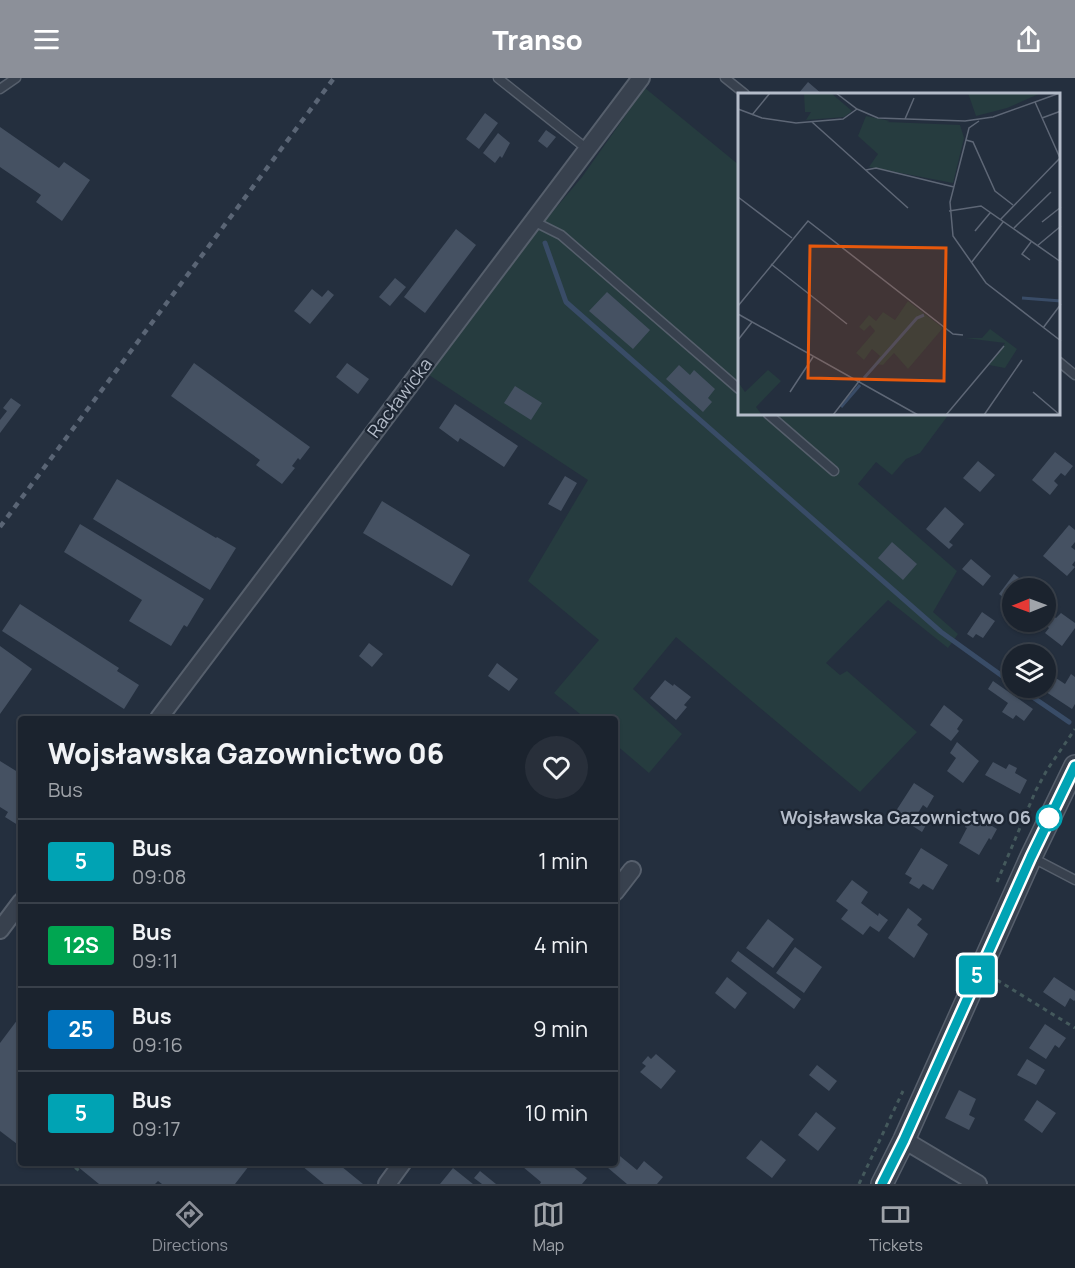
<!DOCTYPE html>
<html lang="en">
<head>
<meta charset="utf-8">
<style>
  body { margin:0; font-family:Manrope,sans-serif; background:#282f3a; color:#f1f3f6; height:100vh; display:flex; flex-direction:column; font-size:22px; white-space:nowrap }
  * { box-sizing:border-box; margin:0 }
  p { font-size:20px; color:#a0a4aa }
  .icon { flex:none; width:33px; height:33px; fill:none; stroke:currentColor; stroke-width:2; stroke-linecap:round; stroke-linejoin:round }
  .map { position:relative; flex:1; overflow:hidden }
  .side { position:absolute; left:18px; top:638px; width:600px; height:450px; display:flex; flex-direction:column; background:#1b232e; border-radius:6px; box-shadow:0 2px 4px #0004,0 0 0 2px #39404a }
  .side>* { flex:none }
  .badge { padding:0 12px; border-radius:4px; font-size:21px; line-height:39px }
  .needle { width:39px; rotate:269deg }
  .tools { position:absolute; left:1002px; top:500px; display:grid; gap:12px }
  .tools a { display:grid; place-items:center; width:54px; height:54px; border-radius:50%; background:#1b232e; box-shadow:0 2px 4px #0004,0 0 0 2px #39404a; font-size:30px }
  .map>.badge { position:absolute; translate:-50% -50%; box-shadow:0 0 0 3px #fff }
  .round { display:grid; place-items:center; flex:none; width:63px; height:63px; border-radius:32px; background:#282f3a }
  .head { display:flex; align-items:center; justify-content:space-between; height:102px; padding:0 30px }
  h1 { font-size:28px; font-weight:800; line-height:45px }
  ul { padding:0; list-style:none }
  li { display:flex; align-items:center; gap:18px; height:84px; padding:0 30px; border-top:2px solid #39404a }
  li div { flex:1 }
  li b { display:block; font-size:22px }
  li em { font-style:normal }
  li .badge { min-width:66px; font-weight:700; text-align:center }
  header { display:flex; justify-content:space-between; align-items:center; height:78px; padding:0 30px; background:#8c9099; color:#fff; font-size:27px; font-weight:800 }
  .tabs { display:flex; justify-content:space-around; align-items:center; height:84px; border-top:2px solid #39404a; background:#1b232e; font-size:16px; color:#a0a4aa }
  .tabs a { display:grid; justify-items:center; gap:3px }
  .tabs .current { color:#8c9099 }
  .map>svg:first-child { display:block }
  .green { fill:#263c3f }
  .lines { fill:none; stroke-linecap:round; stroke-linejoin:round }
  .stream { stroke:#394c67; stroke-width:5 }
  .building { fill:#455162 }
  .service-casing { stroke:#565f6c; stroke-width:11 }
  .minor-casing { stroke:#565f6c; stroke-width:20 }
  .tertiary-casing { stroke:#565f6c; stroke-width:24 }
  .path { stroke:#44595c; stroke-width:3; stroke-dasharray:4.5 4.5; stroke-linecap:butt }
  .service { stroke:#38414e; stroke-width:8 }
  .minor { stroke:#38414e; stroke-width:16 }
  .tertiary { stroke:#38414e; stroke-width:21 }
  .rail { stroke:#5a6575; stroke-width:4.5; stroke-dasharray:6 6; stroke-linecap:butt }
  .line-casing { stroke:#fff; stroke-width:14 }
  .line { stroke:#00a3b4; stroke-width:9 }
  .stop-dot { fill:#fff; stroke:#00a3b4; stroke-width:3 }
  .labels { text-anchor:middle; stroke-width:4.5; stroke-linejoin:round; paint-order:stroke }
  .street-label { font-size:18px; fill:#b4bcc9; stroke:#1d2633 }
  .stop-label { font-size:18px; font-weight:bold; fill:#b4bcc9; stroke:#1d2633; text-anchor:end }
  .inset-river { fill:none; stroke:#394c67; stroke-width:3 }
  .inset-road { fill:none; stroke:#5e6776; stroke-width:1.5 }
  .view { fill:#e8590c; fill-opacity:0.15; stroke:#e8590c; stroke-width:3 }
  .inset-edge { fill:none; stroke:#b4bcc9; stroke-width:3 }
</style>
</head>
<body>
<header><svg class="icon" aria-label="menu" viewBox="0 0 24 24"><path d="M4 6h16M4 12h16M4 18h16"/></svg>Transo<svg class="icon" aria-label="share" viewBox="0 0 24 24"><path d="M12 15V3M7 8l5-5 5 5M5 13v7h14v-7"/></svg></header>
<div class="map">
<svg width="1075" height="1106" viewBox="0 0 1075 1106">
  <rect width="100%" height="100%" fill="#242f3e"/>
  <!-- green -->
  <path class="green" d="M 645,10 L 739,87 L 739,336 L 949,336 L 920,375 L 906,381 L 892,397 L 876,384 L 858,406 L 957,493 L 933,534 L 958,556 L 948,570 L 888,522 L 826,585 L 840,597 L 847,593 L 917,654 L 860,714 L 676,559 L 633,611 L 682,656 L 649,695 L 615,666 L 615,640 L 585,640 L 554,615 L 599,562 L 528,503 L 588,402 L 429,297 L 477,230 L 527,164 L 582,99 Z"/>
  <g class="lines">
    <!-- stream -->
    <path class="stream" d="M 545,165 L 566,224 L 941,554 L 1012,605
      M 1018,609 L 1069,644"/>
  </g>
  <!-- building -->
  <path class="building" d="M 808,4 L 822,16 L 798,16 Z
    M 485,35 L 498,45 L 479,71 L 466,61 Z
    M 0,49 L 59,90 L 64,84 L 90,102 L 62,143 L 36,124 L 41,117 L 0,89 Z
    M 546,52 L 556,59 L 547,70 L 538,63 Z
    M 498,55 L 510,65 L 502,80 L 500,78 L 495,85 L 483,75 Z
    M 456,151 L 476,167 L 425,235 L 404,219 Z
    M 395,200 L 406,209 L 390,228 L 379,219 Z
    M 312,211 L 322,219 L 328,212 L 334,217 L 310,246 L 294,233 Z
    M 607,214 L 650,252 L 633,271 L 589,233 Z
    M 194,285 L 310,369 L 300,382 L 298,380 L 292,388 L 295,390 L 282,406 L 256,387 L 260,382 L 171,318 Z
    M 347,285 L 369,301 L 358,316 L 336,299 Z
    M 679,287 L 690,297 L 694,292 L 715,311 L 708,320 L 712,324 L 703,334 L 666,301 Z
    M 515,308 L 542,325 L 531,342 L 504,325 Z
    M 11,320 L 21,327 L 0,355 L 0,342 L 7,333 L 3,330 Z
    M 455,326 L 518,368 L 504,389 L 460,360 L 458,364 L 439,350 Z
    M 1055,374 L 1073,388 L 1065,398 L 1061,395 L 1054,403 L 1058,407 L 1050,417 L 1032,402 Z
    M 978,383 L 995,397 L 980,414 L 963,400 Z
    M 565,398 L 577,405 L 561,433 L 548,426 Z
    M 117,401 L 216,460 L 217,459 L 236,470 L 210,512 L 93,441 Z
    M 382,423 L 470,477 L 452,508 L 363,455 Z
    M 945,429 L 964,446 L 949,464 L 953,467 L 949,471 L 926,451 Z
    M 80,446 L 204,521 L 187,549 L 184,547 L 171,568 L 129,543 L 142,522 L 64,474 Z
    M 1069,447 L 1075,452 L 1075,464 L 1071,469 L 1075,472 L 1075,483 L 1072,487 L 1075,489 L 1067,498 L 1043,478 Z
    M 892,464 L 917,486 L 903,502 L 878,480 Z
    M 971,481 L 991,498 L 983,508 L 962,491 Z
    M 1014,496 L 1024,504 L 1020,510 L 1012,510 L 1012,520 L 1009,524 L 999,516 Z
    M 20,526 L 119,590 L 117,593 L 139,607 L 124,631 L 2,553 Z
    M 982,534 L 995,543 L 983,560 L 976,556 L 973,560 L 967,556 Z
    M 1061,535 L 1075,545 L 1075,550 L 1062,568 L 1045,555 L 1049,550 L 1044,546 L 1051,536 L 1056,540 Z
    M 369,565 L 383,576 L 372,589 L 359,578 Z
    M 0,568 L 32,591 L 0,636 Z
    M 497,585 L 518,601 L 509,613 L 488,598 Z
    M 1071,596 L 1075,599 L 1075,626 L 1072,631 L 1043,612 L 1053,598 L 1065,606 Z
    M 665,602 L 673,608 L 674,606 L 691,619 L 684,627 L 687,629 L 676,642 L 650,620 Z
    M 993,603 L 1033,631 L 1024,643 L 1016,637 L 1013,641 L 1002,634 L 1008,625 L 988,611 Z
    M 944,627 L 963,642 L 957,651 L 959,653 L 951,663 L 930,647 Z
    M 957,664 L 979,683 L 963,705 L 947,693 L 956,680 L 950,675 Z
    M 0,683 L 21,696 L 21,749 L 5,739 L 8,734 L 0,729 Z
    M 993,684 L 1006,691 L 1009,686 L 1017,690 L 1015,695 L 1027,702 L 1020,716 L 985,697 Z
    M 914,705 L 934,718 L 927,730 L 923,727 L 918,735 L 929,742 L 922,754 L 894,736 Z
    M 972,736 L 997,751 L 991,762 L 989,760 L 979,777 L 959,765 L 967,750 L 965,749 Z
    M 921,770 L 948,787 L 933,812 L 923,806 L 919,811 L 909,805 L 912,800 L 905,796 Z
    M 852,802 L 868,814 L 861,825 L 878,838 L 879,835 L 888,842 L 879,854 L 870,848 L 863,857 L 841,841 L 848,832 L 836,823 Z
    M 908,830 L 922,841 L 917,847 L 928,856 L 914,880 L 888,860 Z
    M 768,841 L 794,861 L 773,890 L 746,870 Z
    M 795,869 L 822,889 L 804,915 L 776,895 Z
    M 738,873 L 801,921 L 794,931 L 731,883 Z
    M 727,899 L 747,915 L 735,931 L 715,915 Z
    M 1054,899 L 1075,913 L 1075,922 L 1074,923 L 1070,920 L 1065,929 L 1043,914 Z
    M 21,937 L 21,1069 L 0,1053 L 0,965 Z
    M 1045,946 L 1066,960 L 1059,970 L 1055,967 L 1046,981 L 1029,970 Z
    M 656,976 L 676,993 L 661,1011 L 640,994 L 646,988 L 642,985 L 648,978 L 651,981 Z
    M 1027,981 L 1045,992 L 1036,1007 L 1017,997 Z
    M 817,987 L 837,1003 L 829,1013 L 809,997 Z
    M 959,1012 L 976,1021 L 969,1037 L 975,1040 L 969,1052 L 945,1040 Z
    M 1037,1022 L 1056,1035 L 1042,1055 L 1024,1042 Z
    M 816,1034 L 836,1050 L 818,1073 L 798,1057 Z
    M 761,1062 L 786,1082 L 772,1100 L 746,1080 Z
    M 615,1074 L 637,1092 L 644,1083 L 663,1099 L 657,1106 L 627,1106 L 601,1084 L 615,1084 Z
    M 72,1084 L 252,1084 L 235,1106 L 162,1106 L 158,1103 L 155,1106 L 99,1106 Z
    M 305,1084 L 336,1084 L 363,1106 L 324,1106 L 302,1088 Z
    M 517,1084 L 567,1084 L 587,1100 L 582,1106 L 540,1106 L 541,1104 Z
    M 453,1090 L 473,1106 L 440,1106 Z
    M 480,1093 L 496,1106 L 482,1106 L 474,1100 Z"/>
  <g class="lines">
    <defs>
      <path id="service" d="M 498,0 L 587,71
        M 725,0 L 745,16
        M 0,11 L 16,0
        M 533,143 L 561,157 L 739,311
        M 1058,283 L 1075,297
        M 768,336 L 834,393
        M 1031,779 L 1075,802"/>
      <path id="minor" d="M 159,640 L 641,0
        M 615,814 L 632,792
        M 0,852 L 21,824
        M 904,1062 L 978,1106
        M 387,1106 L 403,1084"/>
      <path id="tertiary" d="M 882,1106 L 904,1062 L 1031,779 L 1075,688"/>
    </defs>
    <!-- service casing -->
    <use href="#service" class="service-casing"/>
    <!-- minor casing -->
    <use href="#minor" class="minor-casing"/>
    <!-- tertiary casing -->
    <use href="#tertiary" class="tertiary-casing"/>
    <!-- path -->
    <path class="path" d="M 997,804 L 1036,712 L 1047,692 L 1075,651
      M 997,902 L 1075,950
      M 68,1084 L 81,1094
      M 859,1106 L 903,1013"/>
    <!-- service -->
    <use href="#service" class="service"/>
    <!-- minor -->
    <use href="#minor" class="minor"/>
    <!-- tertiary -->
    <use href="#tertiary" class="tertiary"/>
    <!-- rail -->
    <path class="rail" d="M 0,449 L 334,0"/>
  </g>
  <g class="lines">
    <defs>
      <path id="line" d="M 882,1106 L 904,1062 L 1031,779 L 1075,688"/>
    </defs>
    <!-- line casing -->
    <use href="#line" class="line-casing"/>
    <!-- line -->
    <use href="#line" class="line"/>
  </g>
  <!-- markers -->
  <circle class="stop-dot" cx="1049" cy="740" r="12"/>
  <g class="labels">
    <!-- street labels -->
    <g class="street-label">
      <text transform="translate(400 320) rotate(-53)" y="6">Racławicka</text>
    </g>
    <!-- stop labels -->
    <g class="stop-label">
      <text x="1031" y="746">Wojsławska Gazownictwo 06</text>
    </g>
  </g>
  <!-- overview -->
  <g transform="translate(738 15)">
    <rect width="322" height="322" fill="#242f3e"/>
    <path d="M 66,0 L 93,0 L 114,18 L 106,24 L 68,27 L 73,19 L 67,19 ZM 230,0 L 303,0 L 269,15 L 238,23 ZM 128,23 L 152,28 L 149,29 L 222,32 L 226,45 L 215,90 L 131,74 L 140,61 L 120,43 ZM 170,208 L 205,235 L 170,276 L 156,260 L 145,272 L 136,271 L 142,263 L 134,256 L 126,267 L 118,260 L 137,238 L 132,232 L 126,238 L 121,234 L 131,222 L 138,228 L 145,219 L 157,227 ZM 252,236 L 279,256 L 267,275 L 251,272 L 267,250 L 227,245 L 244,245 ZM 30,277 L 43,288 L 18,314 L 24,322 L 0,322 L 0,289 L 7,299 Z" fill="#263c3f"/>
    <path class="inset-river" d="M 284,205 L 323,208M 126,285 L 179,225 L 186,222M 103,314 L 122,292"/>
    <path class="inset-road" d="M 98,0 L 119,16 L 140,25 L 227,28 L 255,24 L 322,0M 297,9 L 322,65M 0,16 L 24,25 L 58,30 L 105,26 L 119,16M 14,22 L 32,0M 304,25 L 323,18M 167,26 L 176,5M 241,28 L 231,35 L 212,109 L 215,143 L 248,190 L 323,248M 74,29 L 170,115M 228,47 L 235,49 L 257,98 L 275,112M 128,77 L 138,75 L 216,94M 0,104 L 54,145M 211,118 L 243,113 L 323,169M 262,127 L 322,65M 304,129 L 323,114M 276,135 L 313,99M 237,138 L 252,120M 299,153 L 323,133M 292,167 L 284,161 L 293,149M 233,170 L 265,129M 33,171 L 109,231M 0,213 L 70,128 L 215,241 L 225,242M 0,221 L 180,322M 305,235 L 323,211M 0,247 L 14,229M 52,299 L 75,264M 295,299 L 322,322M 95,322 L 122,287M 208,322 L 266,253M 246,322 L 284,267"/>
    <path class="view" d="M 72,153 L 208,155 L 206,288 L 70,285 Z"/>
    <rect width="322" height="322" class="inset-edge"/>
  </g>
</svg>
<div class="tools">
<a><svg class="needle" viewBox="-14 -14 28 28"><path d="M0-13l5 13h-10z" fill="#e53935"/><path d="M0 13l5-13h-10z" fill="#a0a4aa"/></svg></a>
<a><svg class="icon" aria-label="layers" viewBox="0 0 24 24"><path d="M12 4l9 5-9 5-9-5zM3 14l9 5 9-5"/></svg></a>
</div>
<b class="badge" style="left:977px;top:897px;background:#00a3b4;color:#fff">5</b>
<section class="side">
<div class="head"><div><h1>Wojsławska Gazownictwo 06</h1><p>Bus</p></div><a class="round"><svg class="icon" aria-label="heart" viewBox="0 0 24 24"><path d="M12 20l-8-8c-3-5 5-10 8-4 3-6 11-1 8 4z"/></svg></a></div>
<ul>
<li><span class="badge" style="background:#00a3b4;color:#fff">5</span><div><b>Bus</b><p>09:08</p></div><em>1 min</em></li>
<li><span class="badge" style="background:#00a651;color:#fff">12S</span><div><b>Bus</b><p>09:11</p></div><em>4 min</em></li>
<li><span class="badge" style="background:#0072bc;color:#fff">25</span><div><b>Bus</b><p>09:16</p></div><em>9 min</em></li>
<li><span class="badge" style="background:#00a3b4;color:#fff">5</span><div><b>Bus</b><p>09:17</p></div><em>10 min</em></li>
</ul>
</section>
</div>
<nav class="tabs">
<a class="current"><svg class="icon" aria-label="directions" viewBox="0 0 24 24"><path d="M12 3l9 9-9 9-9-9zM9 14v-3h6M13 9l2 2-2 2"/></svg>Directions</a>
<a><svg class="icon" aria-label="map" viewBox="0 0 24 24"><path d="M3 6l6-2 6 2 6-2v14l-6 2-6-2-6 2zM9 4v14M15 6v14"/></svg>Map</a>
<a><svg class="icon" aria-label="tickets" viewBox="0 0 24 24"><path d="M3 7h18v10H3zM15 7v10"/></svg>Tickets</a>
</nav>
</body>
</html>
